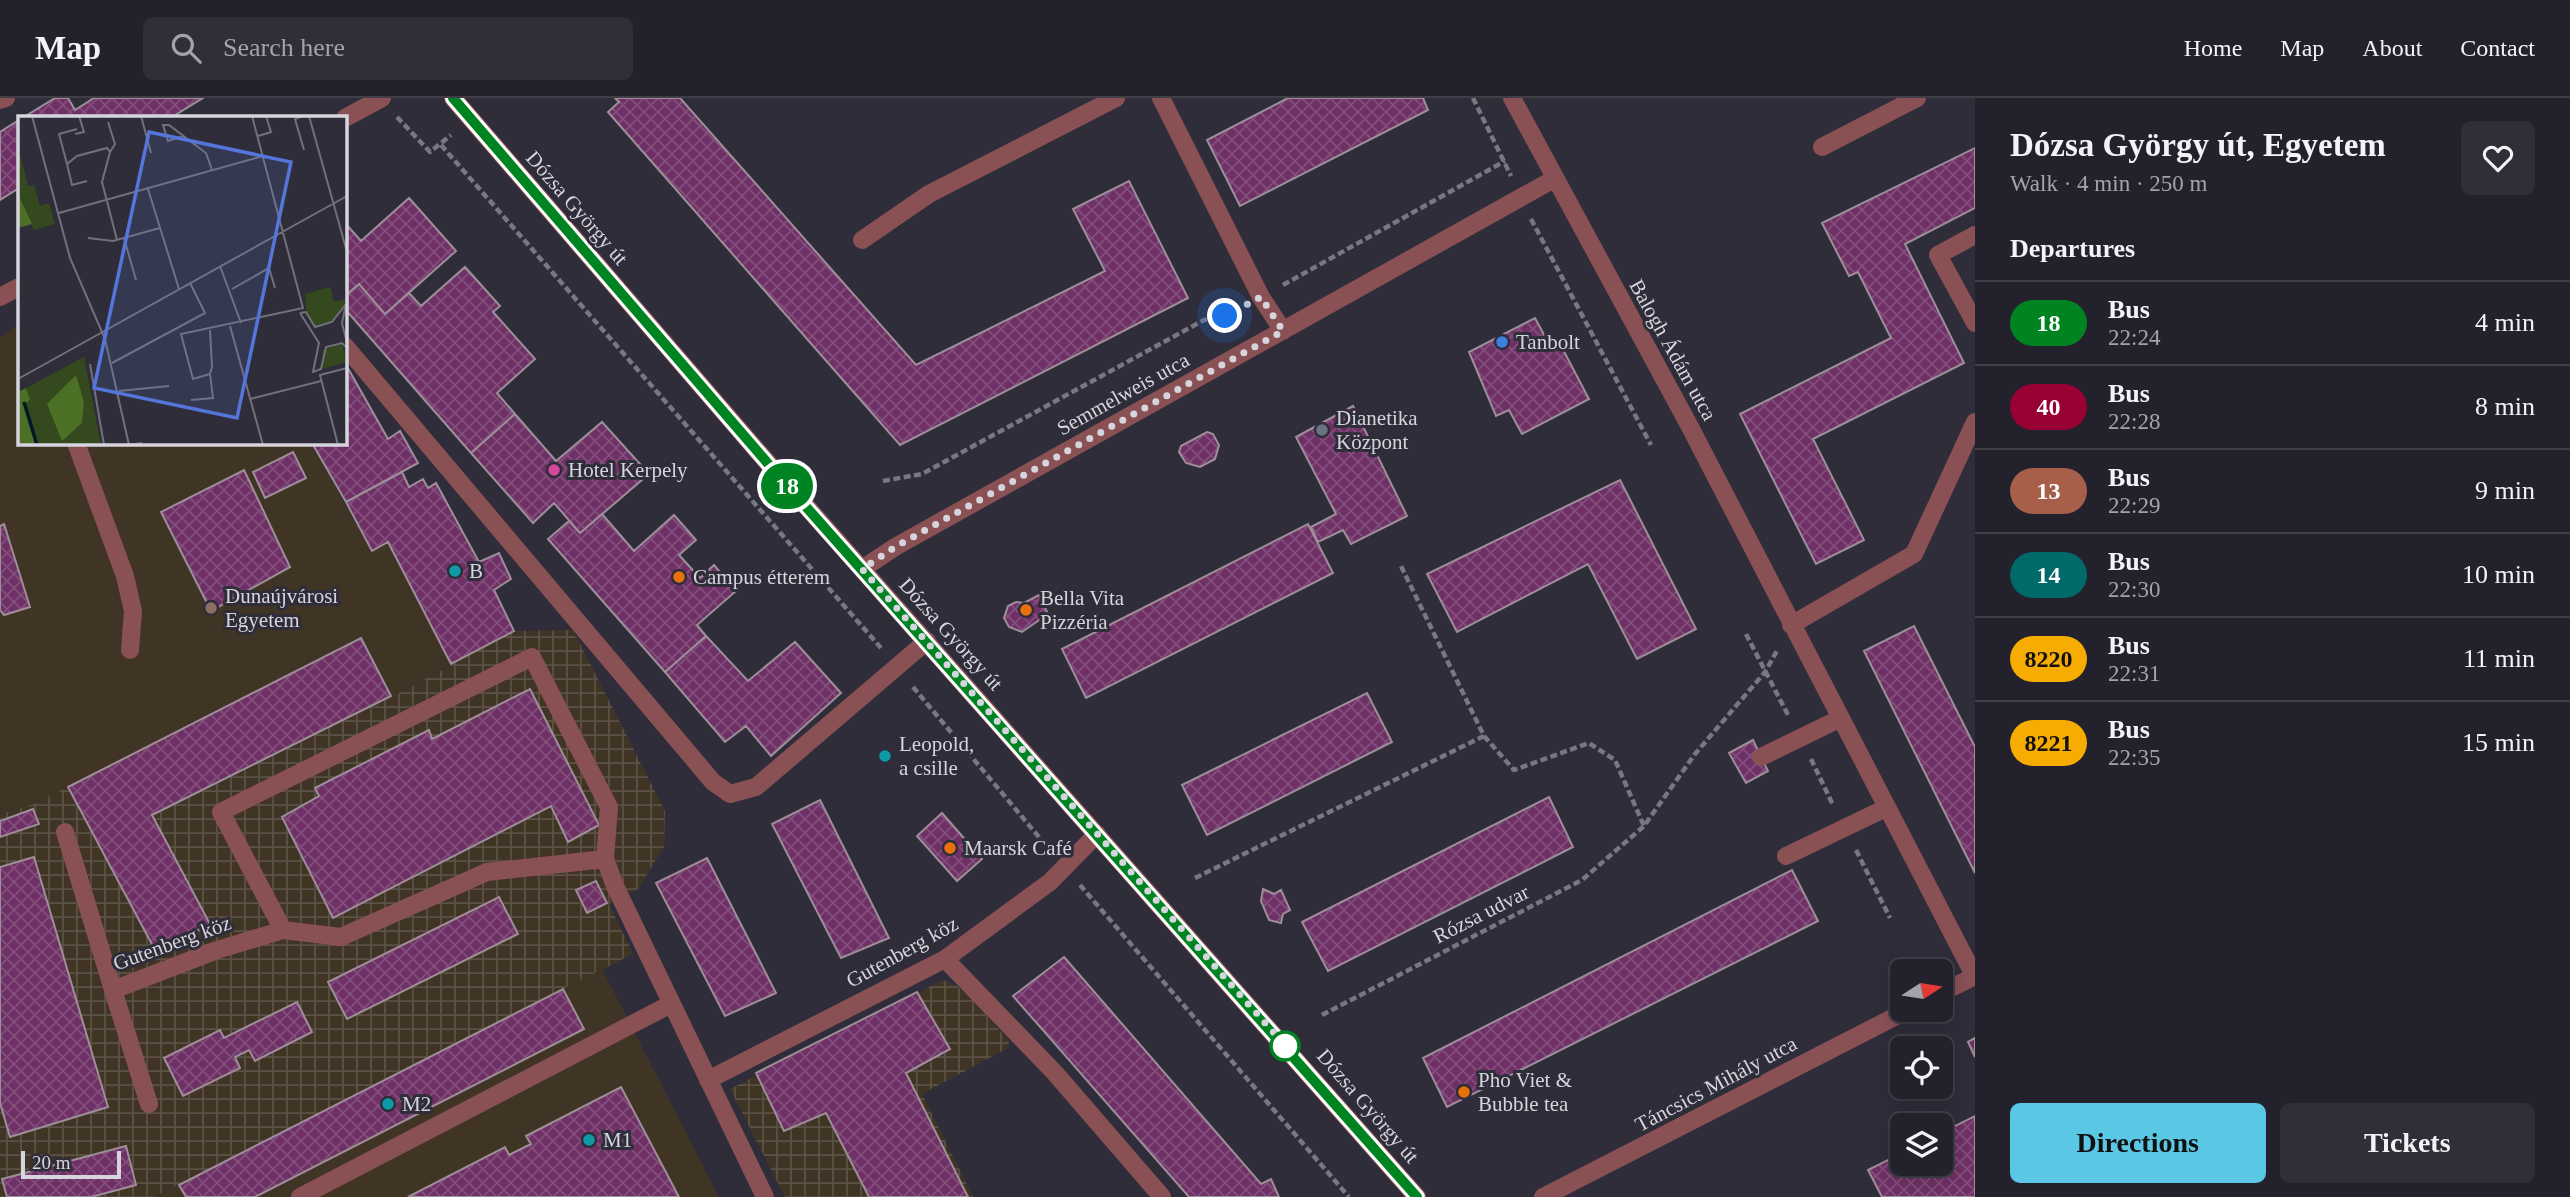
<!DOCTYPE html>
<html lang="en">
<head>
<meta charset="utf-8">
<style>
  body { margin:0; font-family:"Times New Roman",serif; background:#2f2f38; color:#f1f3f6; height:100vh; display:flex; flex-direction:column; font-size:26px; white-space:nowrap }
  * { box-sizing:border-box; margin:0 }
  p { font-size:23px; color:#a3a4a9 }
  .icon { flex:none; width:38px; height:38px; fill:none; stroke:currentColor; stroke-width:2; stroke-linecap:round; stroke-linejoin:round }
  .map { position:relative; flex:1; overflow:hidden }
  .details { display:flex; flex-direction:column; background:#23222c; width:595px }
  .details>* { flex:none }
  .badge { padding:0 14px; border-radius:23px; font-size:24px; line-height:46px }
  .needle { width:46px; rotate:78deg }
  .fabs { position:absolute; left:1890px; top:861px; display:grid; gap:14px }
  .fabs a { display:grid; place-items:center; width:63px; height:63px; border-radius:10px; background:#23222c; box-shadow:0 4px 18px #0003,0 0 0 2px #403f48; font-size:35px }
  .scale { position:absolute; left:21px; bottom:18px; width:100px; box-sizing:border-box; padding-left:7px; border:4px solid #d6d5dd; border-top:0; font-size:19px; line-height:24px; white-space:nowrap; color:#d6d5dd; -webkit-text-stroke:5px #2f2d3a; paint-order:stroke }
  .you { position:absolute; width:35px; height:35px; margin:-18px; border:5px solid #fff; border-radius:50%; background:#1a73e8; box-shadow:0 0 0 10px #1a73e833 }
  .map>.badge { position:absolute; translate:-50% -50%; box-shadow:0 0 0 4px #fff }
  h2 { padding:0 35px; font-size:26px; line-height:63px }
  .round { display:grid; place-items:center; flex:none; width:74px; height:74px; border-radius:10px; background:#2f2f38 }
  .headline { display:flex; align-items:center; justify-content:space-between; height:119px; padding:0 35px }
  h1 { font-size:33px; font-weight:700; line-height:52px }
  .action { display:flex; gap:14px; margin-top:auto; padding:14px 35px }
  .action a { flex:1; height:80px; border-radius:10px; background:#5ac8e5; color:#111; font-size:28px; font-weight:700; line-height:80px; text-align:center }
  .action a+a { background:#2f2f38; color:#f1f3f6 }
  ul { padding:0; list-style:none }
  li { display:flex; align-items:center; gap:21px; height:84px; padding:0 35px; border-top:2px solid #403f48 }
  li div { flex:1 }
  li b { display:block; font-size:26px }
  li em { font-style:normal }
  li .badge { min-width:77px; font-weight:700; text-align:center }
  header { display:flex; align-items:center; gap:42px; box-sizing:border-box; height:98px; padding:0 35px; background:#23222c; border-bottom:2px solid #403f48 }
  header strong { font-size:33px }
  nav { display:flex; gap:38px; margin-inline-start:auto; font-size:24px }
  .search { width:490px; height:63px; background:#2f2f38; display:flex; align-items:center; gap:18px; box-sizing:border-box; padding:0 24px; border-radius:10px; color:#a3a4a9; font-size:26px }
  main { display:flex; flex:1; min-height:0 }
  .map>svg:first-child { display:block }
  .industrial { fill:url(#industrial-grid) }
  .education { fill:#403525 }
  .building { fill:url(#building-cross-hatch); stroke:#9d8e99; stroke-width:2 }
  .lines { fill:none; stroke-linecap:round; stroke-linejoin:round }
  .path { stroke:#797782; stroke-width:4.5; stroke-dasharray:7 3.5; stroke-linecap:butt }
  .minor { stroke:#8a5155; stroke-width:18 }
  .line-casing { stroke:#fff; stroke-width:16 }
  .line { stroke:#008421; stroke-width:10 }
  .walk { stroke:#d6d5dd; stroke-width:7; stroke-dasharray:0 12.6 }
  .shop-dot { fill:#3f7fe0; stroke:#2f2d3a; stroke-width:2.5 }
  .worship-dot { fill:#6b7280; stroke:#2f2d3a; stroke-width:2.5 }
  .hotel-dot { fill:#d1479c; stroke:#2f2d3a; stroke-width:2.5 }
  .culture-dot { fill:#0f9aa8; stroke:#2f2d3a; stroke-width:2.5 }
  .food-dot { fill:#e8710a; stroke:#2f2d3a; stroke-width:2.5 }
  .education-dot { fill:#8d6e63; stroke:#2f2d3a; stroke-width:2.5 }
  .stop-dot { fill:#fff; stroke:#008421; stroke-width:3.5 }
  .labels { text-anchor:middle; stroke-width:6; stroke-linejoin:round; paint-order:stroke }
  .street-label { font-size:21px; fill:#d6d5dd; stroke:#2f2d3a }
  .poi-label { font-size:21px; fill:#d6d5dd; stroke:#2f2d3a; text-anchor:start }
  .inset-river { fill:none; stroke:#001928; stroke-width:3.5 }
  .inset-road { fill:none; stroke:#72707b; stroke-width:2 }
  .view { fill:#5476da; fill-opacity:0.15; stroke:#5476da; stroke-width:3.5 }
  .inset-edge { fill:none; stroke:#d6d5dd; stroke-width:3.5 }
</style>
</head>
<body>
<header>
<strong>Map</strong>
<div class="search"><svg class="icon" aria-label="search" viewBox="0 0 24 24"><circle cx="10" cy="10" r="6"/><path d="M15 15l6 6"/></svg>Search here</div>
<nav><a>Home</a><a>Map</a><a>About</a><a>Contact</a></nav>
</header>
<main>
<div class="map">
<svg width="1975" height="1099" viewBox="0 0 1975 1099">
  <defs>
    <pattern id="industrial-grid" width="8" height="8" patternUnits="userSpaceOnUse" patternTransform="scale(1.75)"><rect width="8" height="8" fill="#403525"/><path d="M0 4h8M4 0v8" fill="none" stroke="#5b5144"/></pattern>
    <pattern id="building-cross-hatch" width="8" height="8" patternUnits="userSpaceOnUse" patternTransform="scale(1.75)"><rect width="8" height="8" fill="#6f3165"/><path d="M0 0l8 8M0 8l8-8" fill="none" stroke="#834e7b"/></pattern>
  </defs>
  <rect width="100%" height="100%" fill="#2f2d3a"/>
  <!-- industrial -->
  <path class="industrial" d="M 573,532 L 665,713 L 664,749 L 638,791 L 609,806 L 633,856 L 154,1099 L 0,1099 L 0,716 L 33,706 L 68,689 L 156,853 L 210,826 L 152,717 L 395,597 L 515,533 Z
    M 943,882 L 957,888 L 971,900 L 1009,943 L 1008,950 L 922,996 L 973,1099 L 785,1099 L 730,991 Z"/>
  <!-- education -->
  <path class="education" d="M 19,226 L 19,345 L 311,345 L 371,453 L 388,444 L 451,566 L 395,597 L 152,716 L 210,826 L 156,854 L 68,689 L 33,706 L 0,716 L 0,239 Z
    M 602,871 L 719,1099 L 155,1099 Z"/>
  <!-- building -->
  <path class="building" d="M 55,0 L 68,0 L 75,12 L 94,0 L 203,0 L 172,19 L 24,19 Z
    M 615,0 L 680,0 L 916,267 L 1105,173 L 1073,111 L 1129,83 L 1188,200 L 900,347 L 608,14 L 619,4 Z
    M 1288,0 L 1423,0 L 1428,12 L 1240,108 L 1207,42 Z
    M 19,22 L 19,90 L 0,102 L 0,34 Z
    M 1975,50 L 1975,110 L 1905,146 L 1964,265 L 1813,341 L 1864,442 L 1816,466 L 1740,316 L 1891,240 L 1858,174 L 1849,178 L 1822,125 Z
    M 409,100 L 456,153 L 385,216 L 359,186 L 345,198 L 345,125 L 361,143 Z
    M 465,169 L 500,208 L 493,214 L 535,261 L 497,295 L 515,316 L 471,355 L 345,211 L 345,198 L 359,186 L 385,216 L 409,195 L 421,208 Z
    M 1535,220 L 1549,246 L 1558,242 L 1589,301 L 1522,336 L 1509,312 L 1496,318 L 1469,254 Z
    M 345,265 L 388,341 L 400,333 L 418,365 L 346,404 L 312,345 L 345,345 Z
    M 1353,308 L 1407,418 L 1351,446 L 1343,432 L 1318,444 L 1311,429 L 1336,416 L 1296,339 Z
    M 515,316 L 556,363 L 602,324 L 649,376 L 580,435 L 554,405 L 533,425 L 471,355 Z
    M 1207,334 L 1213,336 L 1219,347 L 1215,361 L 1200,369 L 1186,365 L 1179,354 L 1181,348 Z
    M 293,354 L 306,380 L 265,400 L 253,374 Z
    M 244,372 L 290,469 L 211,513 L 161,414 Z
    M 402,374 L 409,389 L 423,381 L 428,390 L 436,385 L 479,464 L 499,455 L 511,481 L 494,492 L 514,533 L 451,566 L 388,444 L 372,453 L 346,404 Z
    M 1620,382 L 1696,531 L 1637,561 L 1588,466 L 1457,534 L 1427,476 Z
    M 602,416 L 634,453 L 674,417 L 696,442 L 679,457 L 700,480 L 714,467 L 736,493 L 697,527 L 706,538 L 665,574 L 548,441 L 569,423 L 580,435 Z
    M 4,426 L 30,509 L 4,517 L 0,512 L 0,428 Z
    M 1308,426 L 1333,475 L 1086,600 L 1062,551 Z
    M 1039,497 L 1048,516 L 1022,534 L 1009,529 L 1004,520 L 1008,508 L 1016,504 L 1024,505 Z
    M 1914,528 L 1975,649 L 1975,775 L 1864,553 Z
    M 706,538 L 748,583 L 795,544 L 841,595 L 771,658 L 746,628 L 725,644 L 665,574 Z
    M 361,540 L 391,598 L 152,717 L 210,826 L 156,854 L 68,689 Z
    M 530,591 L 599,727 L 568,744 L 551,708 L 333,820 L 282,719 L 319,698 L 315,690 L 429,632 L 432,641 Z
    M 1367,595 L 1392,644 L 1207,737 L 1182,687 Z
    M 1753,642 L 1768,673 L 1746,685 L 1729,655 Z
    M 1549,699 L 1573,749 L 1328,873 L 1302,824 Z
    M 820,702 L 889,840 L 841,860 L 772,726 Z
    M 33,711 L 39,726 L 0,739 L 0,723 Z
    M 942,715 L 982,761 L 957,783 L 917,738 Z
    M 34,759 L 108,1009 L 10,1039 L 0,1005 L 0,769 Z
    M 707,760 L 776,895 L 725,918 L 656,785 Z
    M 1792,772 L 1818,823 L 1447,1009 L 1423,960 Z
    M 596,783 L 607,805 L 587,815 L 576,792 Z
    M 1263,791 L 1274,796 L 1281,792 L 1290,812 L 1283,816 L 1281,825 L 1269,822 L 1261,803 Z
    M 499,799 L 518,836 L 347,921 L 328,884 Z
    M 1064,859 L 1261,1086 L 1271,1081 L 1279,1099 L 1189,1099 L 1013,898 Z
    M 563,891 L 584,931 L 255,1099 L 186,1099 L 179,1087 Z
    M 917,894 L 950,951 L 906,975 L 968,1099 L 869,1099 L 826,1015 L 784,1033 L 756,975 Z
    M 297,904 L 312,934 L 255,963 L 249,952 L 235,959 L 240,970 L 183,998 L 164,960 L 220,932 L 224,940 Z
    M 1975,940 L 1975,959 L 1968,944 Z
    M 621,989 L 679,1099 L 408,1099 L 505,1049 L 509,1057 L 531,1046 L 526,1038 Z
    M 1975,1018 L 1975,1099 L 1882,1099 L 1868,1072 L 1902,1055 L 1902,1066 L 1941,1066 L 1941,1035 Z
    M 126,1048 L 136,1087 L 91,1099 L 7,1099 L 2,1081 Z"/>
  <g class="lines">
    <!-- path -->
    <path class="path" d="M 1473,0 L 1511,78
      M 397,19 L 430,54 L 451,37
      M 441,47 L 881,550
      M 1531,121 L 1651,347
      M 1283,187 L 1505,63
      M 883,383 L 922,376 L 1204,222 L 1225,218 L 1238,211
      M 1746,536 L 1789,619
      M 913,589 L 1049,751
      M 1484,638 L 1514,672 L 1589,645 L 1615,662 L 1644,728
      M 1811,661 L 1833,707
      M 1856,752 L 1890,820
      M 1195,780 L 1484,638 L 1401,468
      M 1080,787 L 1349,1099
      M 1322,917 L 1582,782 L 1644,728 L 1695,656 L 1765,574 L 1778,551"/>
    <!-- minor -->
    <path class="minor" d="M 453,0 L 761,357 L 1417,1099
      M 1161,0 L 1261,199 L 1283,233
      M 1512,0 L 1689,327 L 1975,879
      M 0,2 L 6,0
      M 345,20 L 382,0
      M 1822,49 L 1917,0
      M 1975,137 L 1938,157 L 1975,225
      M 862,142 L 929,96 L 1116,0
      M 0,199 L 19,189
      M 345,248 L 713,684 L 730,696 L 756,689 L 927,543
      M 76,345 L 125,478 L 133,513 L 130,552
      M 862,471 L 895,449 L 1554,81
      M 1791,527 L 1914,456 L 1975,324
      M 1761,659 L 1839,621
      M 65,734 L 113,892 L 217,852 L 283,832
      M 1786,758 L 1886,710
      M 605,761 L 487,774 L 341,839 L 283,832 L 221,714 L 532,559 L 609,709 L 605,761 L 615,788 L 765,1099
      M 945,861 L 1055,975 L 1162,1099
      M 113,892 L 149,1006
      M 1941,895 L 1975,878
      M 708,982 L 945,861 L 1050,784 L 1097,736
      M 300,1099 L 671,906
      M 1543,1099 L 1908,912"/>
  </g>
  <g class="lines">
    <defs>
      <path id="line" d="M 453,0 L 777,376 L 1417,1099"/>
    </defs>
    <!-- line casing -->
    <use href="#line" class="line-casing"/>
    <!-- line -->
    <use href="#line" class="line"/>
    <!-- walk -->
    <path class="walk" d="M 1225,218 L 1261,199 L 1283,233 L 895,449 L 862,471 L 1290,953 L 1285,948"/>
  </g>
  <!-- markers -->
  <circle class="shop-dot" cx="1502" cy="244" r="7"/>
  <circle class="worship-dot" cx="1322" cy="332" r="7"/>
  <circle class="hotel-dot" cx="554" cy="372" r="7"/>
  <g class="culture-dot">
    <circle cx="455" cy="473" r="7"/>
    <circle cx="885" cy="658" r="7"/>
    <circle cx="388" cy="1006" r="7"/>
    <circle cx="589" cy="1042" r="7"/>
  </g>
  <g class="food-dot">
    <circle cx="679" cy="479" r="7"/>
    <circle cx="1026" cy="512" r="7"/>
    <circle cx="950" cy="750" r="7"/>
    <circle cx="1464" cy="994" r="7"/>
  </g>
  <circle class="education-dot" cx="211" cy="510" r="7"/>
  <circle class="stop-dot" cx="1285" cy="948" r="14"/>
  <g class="labels">
    <!-- street labels -->
    <g class="street-label">
      <text transform="translate(577 110) rotate(49)" y="7">Dózsa György út</text>
      <text transform="translate(1673 252) rotate(61)" y="7">Balogh Ádám utca</text>
      <text transform="translate(1123 296) rotate(-29)" y="7">Semmelweis utca</text>
      <text transform="translate(951 536) rotate(48)" y="7">Dózsa György út</text>
      <text transform="translate(1481 816) rotate(-27)" y="7">Rózsa udvar</text>
      <text transform="translate(172 845) rotate(-20)" y="7">Gutenberg köz</text>
      <text transform="translate(902 854) rotate(-29)" y="7">Gutenberg köz</text>
      <text transform="translate(1716 986) rotate(-28)" y="7">Táncsics Mihály utca</text>
      <text transform="translate(1368 1008) rotate(49)" y="7">Dózsa György út</text>
    </g>
    <!-- poi labels -->
    <g class="poi-label">
      <text x="1516" y="251">Tanbolt</text>
      <text x="1336" y="327">Dianetika<tspan x="1336" dy="24">Központ</tspan></text>
      <text x="568" y="379">Hotel Kerpely</text>
      <text x="469" y="480">B</text>
      <text x="693" y="486">Campus étterem</text>
      <text x="225" y="505">Dunaújvárosi<tspan x="225" dy="24">Egyetem</tspan></text>
      <text x="1040" y="507">Bella Vita<tspan x="1040" dy="24">Pizzéria</tspan></text>
      <text x="899" y="653">Leopold,<tspan x="899" dy="24">a csille</tspan></text>
      <text x="964" y="757">Maarsk Café</text>
      <text x="1478" y="989">Pho Viet &amp;<tspan x="1478" dy="24">Bubble tea</tspan></text>
      <text x="402" y="1013">M2</text>
      <text x="603" y="1049">M1</text>
    </g>
  </g>
  <!-- overview -->
  <g transform="translate(18 18)">
    <rect width="329" height="329" fill="#2f2d3a"/>
    <path d="M 0,30 L 10,70 L 16,69 L 22,90 L 31,87 L 37,108 L 16,114 L 0,78 ZM 312,171 L 316,186 L 329,183 L 326,189 L 314,206 L 297,211 L 289,199 L 287,178 ZM 324,227 L 329,246 L 303,253 L 305,234 ZM 66,241 L 83,329 L 18,329 L 13,311 L 0,296 L 12,283 L 8,272 ZM 66,286 L 64,307 L 44,325 Z" fill="#344a1e" fill-rule="evenodd"/>
    <path d="M 0,78 L 14,108 L 0,112 ZM 58,259 L 66,286 L 64,307 L 44,325 L 29,288 ZM 8,272 L 12,283 L 7,289 L 18,329 L 0,329 L 0,276 Z" fill="#4c7026"/>
    <path class="inset-river" d="M 6,286 L 19,329"/>
    <path class="inset-road" d="M 14,0 L 52,142 L 87,223 L 111,329 L 124,327M 123,0 L 133,37M 285,0 L 277,3 L 286,34M 291,0 L 329,136M 90,6 L 97,28 L 92,36M 59,13 L 41,18 L 49,48 L 59,40 L 89,32 L 92,36 L 84,66 L 99,124M 57,18 L 66,16 L 61,0M 166,20 L 150,25 L 145,9 L 151,9 L 188,37 L 194,54M 240,20 L 253,16 L 248,0M 49,48 L 54,69 L 69,65M 130,73 L 161,173M 41,97 L 245,40M 70,122 L 95,125 L 142,112M 106,122 L 118,164M 202,150 L 223,207M 214,173 L 251,152 L 257,172M 282,197 L 301,227 L 295,256 L 303,253 L 308,231 L 324,227 L 329,232M 282,197 L 288,196 L 297,211 L 314,206 L 328,188 L 324,207 L 329,227M 212,210 L 245,329M 192,214 L 194,251 L 192,258 L 175,263 L 163,218 L 285,192 L 234,0M 94,247 L 187,197 L 172,167M 72,248 L 86,329M 0,263 L 329,80M 101,275 L 151,270M 232,283 L 303,265M 173,284 L 195,282 L 192,258M 320,329 L 302,259 L 329,252"/>
    <path class="view" d="M 131,16 L 273,46 L 219,302 L 76,272 Z"/>
    <rect width="329" height="329" class="inset-edge"/>
  </g>
</svg>
<div class="fabs">
<a><svg class="needle" viewBox="-14 -14 28 28"><path d="M0-13l5 13h-10z" fill="#e53935"/><path d="M0 13l5-13h-10z" fill="#a3a4a9"/></svg></a>
<a><svg class="icon" aria-label="locate" viewBox="0 0 24 24"><circle cx="12" cy="12" r="6"/><path d="M12 2v4M12 18v4M2 12h4M18 12h4"/></svg></a>
<a><svg class="icon" aria-label="layers" viewBox="0 0 24 24"><path d="M12 4l9 5-9 5-9-5zM3 14l9 5 9-5"/></svg></a>
</div>
<div class="scale">20 m</div>
<div class="you" style="left:1225px;top:218px"></div>
<b class="badge" style="left:787px;top:388px;background:#008421;color:#fff">18</b>
</div>
<section class="details">
<div class="headline"><div><h1>Dózsa György út, Egyetem</h1><p>Walk · 4 min · 250 m</p></div><a class="round"><svg class="icon" aria-label="heart" viewBox="0 0 24 24"><path d="M12 20l-8-8c-3-5 5-10 8-4 3-6 11-1 8 4z"/></svg></a></div>
<h2>Departures</h2>
<ul>
<li><span class="badge" style="background:#008421;color:#fff">18</span><div><b>Bus</b><p>22:24</p></div><em>4 min</em></li>
<li><span class="badge" style="background:#903;color:#fff">40</span><div><b>Bus</b><p>22:28</p></div><em>8 min</em></li>
<li><span class="badge" style="background:#a75f4a;color:#fff">13</span><div><b>Bus</b><p>22:29</p></div><em>9 min</em></li>
<li><span class="badge" style="background:#006a6a;color:#fff">14</span><div><b>Bus</b><p>22:30</p></div><em>10 min</em></li>
<li><span class="badge" style="background:#f6ac00;color:#111">8220</span><div><b>Bus</b><p>22:31</p></div><em>11 min</em></li>
<li><span class="badge" style="background:#f6ac00;color:#111">8221</span><div><b>Bus</b><p>22:35</p></div><em>15 min</em></li>
</ul>
<div class="action"><a>Directions</a><a>Tickets</a></div>
</section>
</main>
</body>
</html>
